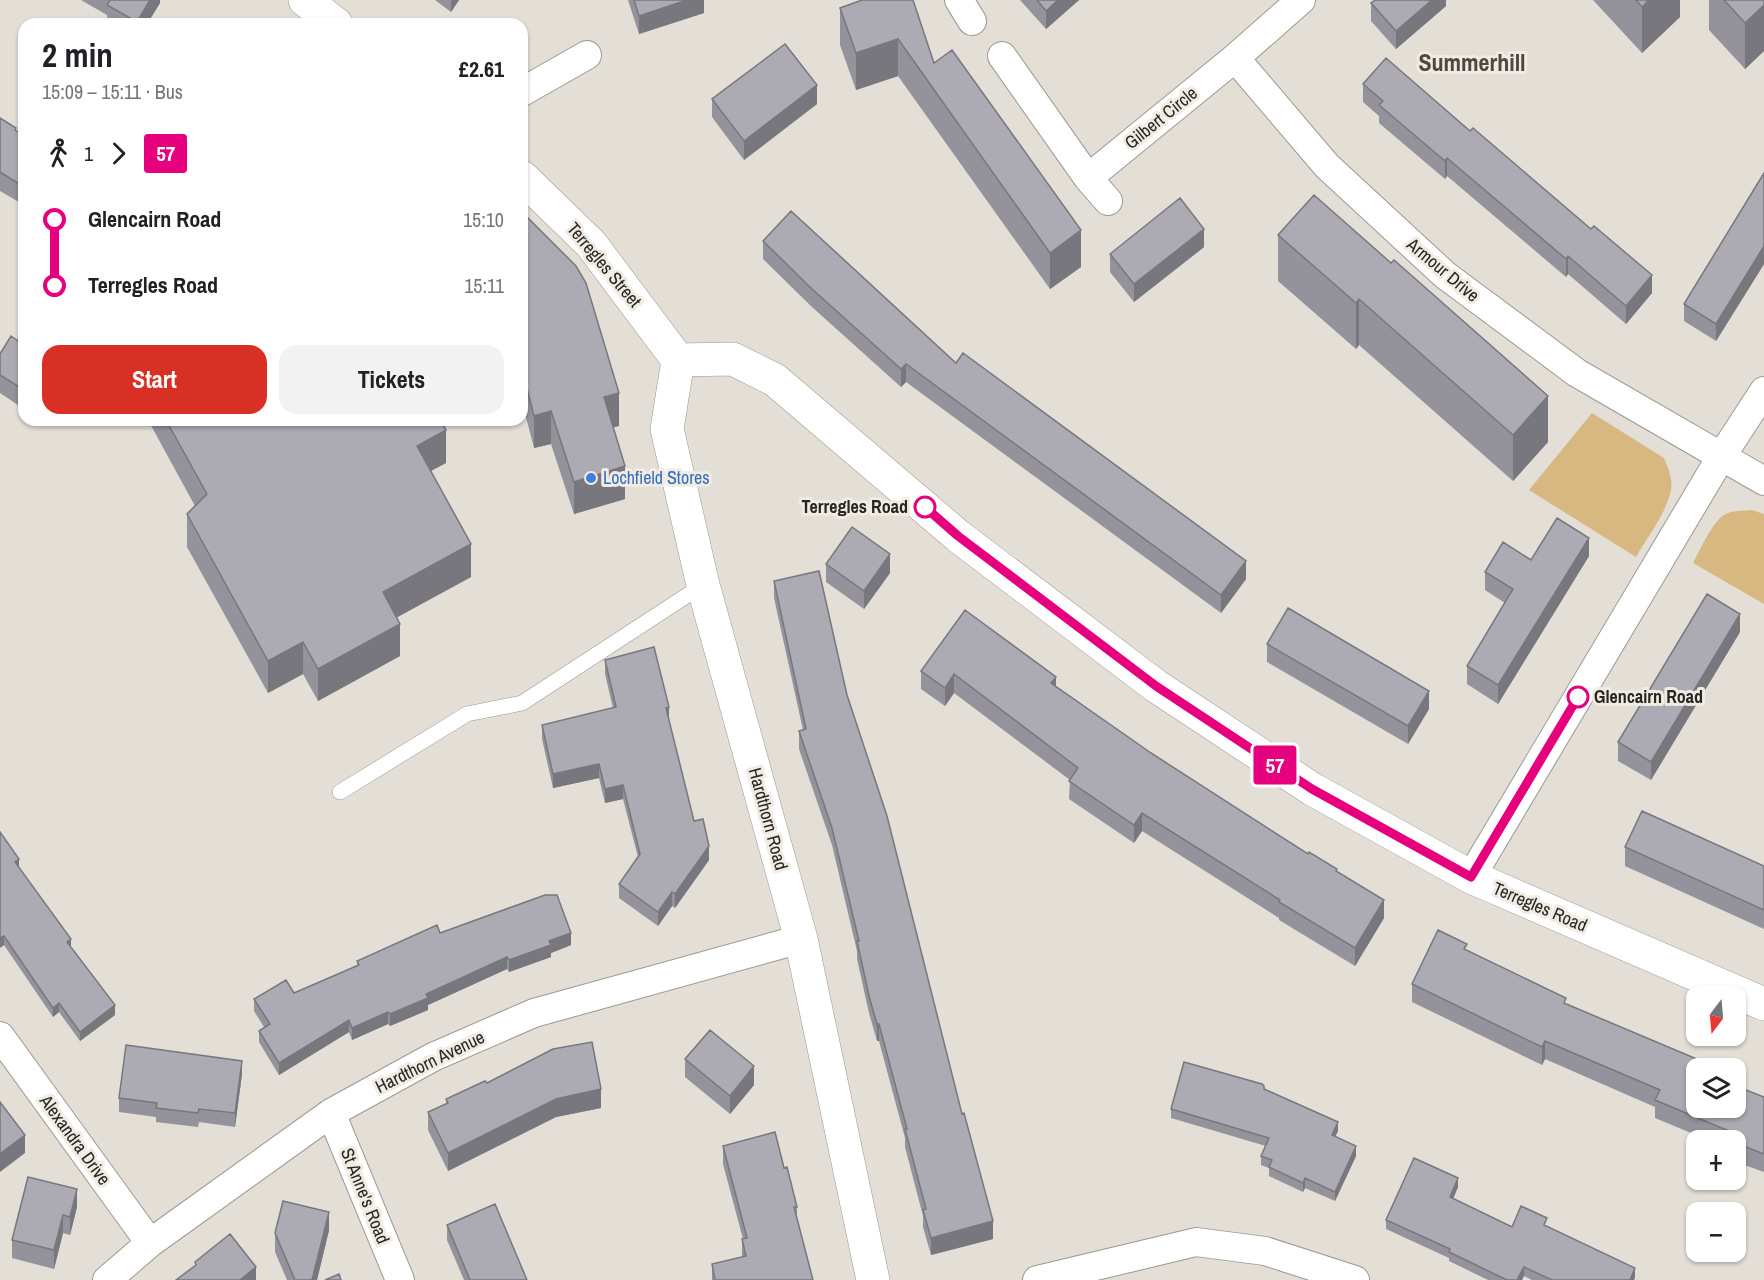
<!DOCTYPE html>
<html lang="en">
<head>
<meta charset="utf-8">
<style>
  body { margin:0; font-family:"Archivo Narrow",sans-serif; background:#f2f2f2; color:#202124; height:100vh; display:flex; flex-direction:column; font-size:22px; white-space:nowrap }
  * { box-sizing:border-box; margin:0 }
  p { font-size:20px; color:#757577 }
  .icon { flex:none; width:33px; height:33px; fill:none; stroke:currentColor; stroke-width:2; stroke-linecap:round; stroke-linejoin:round }
  .map { position:relative; flex:1; overflow:hidden }
  .panel { position:absolute; left:18px; top:18px; width:510px; height:408px; display:flex; flex-direction:column; background:#fff; border-radius:18px; box-shadow:0 2px 4px #0004 }
  .panel>* { flex:none }
  .badge { padding:0 12px; border-radius:4px; font-size:21px; line-height:39px }
  .needle { width:39px; rotate:196deg }
  .buttons { position:absolute; left:1686px; top:986px; display:grid; gap:12px }
  .buttons a { display:grid; place-items:center; width:60px; height:60px; border-radius:12px; background:#fff; box-shadow:0 2px 4px #0004; font-size:30px }
  .map>.badge { position:absolute; translate:-50% -50%; box-shadow:0 0 0 3px #fff }
  .legs { display:flex; align-items:center; gap:9px; height:66px; padding:0 24px; font-size:20px }
  .legs p { margin-inline-start:auto }
  .head { display:flex; align-items:center; justify-content:space-between; height:102px; padding:0 24px }
  h1 { font-size:33px; font-weight:700; line-height:45px }
  .primary-button { display:flex; gap:12px; margin-top:auto; padding:12px 24px }
  .primary-button a { flex:1; height:69px; border-radius:18px; background:#d93025; color:#fff; font-size:24px; font-weight:700; line-height:69px; text-align:center }
  .primary-button a+a { background:#f2f2f2; color:#202124 }
  ul { padding:0 24px; list-style:none }
  li { display:flex; align-items:center; gap:21px; height:66px; font-size:22px }
  li i { display:grid; place-items:center; width:9px; height:100%; margin:0 8px; background:currentColor }
  li i::after { content:''; width:15px; height:15px; margin:-8px; border:4px solid; border-radius:50%; background:#fff }
  li p { margin-inline-start:auto }
  li:first-child i { background:linear-gradient(#0000 50%,currentColor 0) }
  li:last-child i { background:linear-gradient(currentColor 50%,#0000 0) }
  .map>svg:first-child { display:block }
  .green { fill:#d8b881 }
  .lines { fill:none; stroke-linecap:round; stroke-linejoin:round }
  .service-casing { stroke:#9d9890; stroke-width:16 }
  .minor-casing { stroke:#9d9890; stroke-width:30 }
  .tertiary-casing { stroke:#9d9890; stroke-width:34 }
  .service { stroke:#fff; stroke-width:15 }
  .minor { stroke:#fff; stroke-width:28 }
  .tertiary { stroke:#fff; stroke-width:33 }
  .wall { fill:#94929a }
  .shaded-wall { fill:#78777d }
  .building { fill:#acaab3; stroke:#78777d; stroke-width:1.5 }
  .line-1-casing { stroke:#fff; stroke-width:14 }
  .line-1 { stroke:#e6007e; stroke-width:9 }
  .shop-dot { fill:#3f7fe0; stroke:#f0ebe3; stroke-width:2 }
  .stop-1-dot { fill:#fff; stroke:#e6007e; stroke-width:3 }
  .labels { text-anchor:middle; stroke-width:6; stroke-linejoin:round; paint-order:stroke }
  .street-label { font-size:18px; fill:#282623; stroke:#f0ebe3 }
  .shop-label { font-size:18px; fill:#366cbe; stroke:#f0ebe3; text-anchor:start }
  .stop-label { font-size:18px; font-weight:bold; fill:#282623; stroke:#f0ebe3; text-anchor:end }
  .district-label { font-size:24px; font-weight:bold; fill:#4d4942; stroke:#f0ebe3 }
</style>
</head>
<body>
<div class="map">
<svg width="1764" height="1280" viewBox="0 0 1764 1280">
  <rect width="100%" height="100%" fill="#e3ded6"/>
  <!-- green -->
  <path class="green" d="M 1592,413 L 1664,458 C 1668,467 1673,480 1671,490 C 1666,514 1648,536 1636,557 L 1529,490 Z
    M 1752,510 L 1764,514 L 1764,604 L 1693,563 C 1699,552 1713,521 1724,515 C 1731,510 1743,511 1752,510 Z"/>
  <g class="lines">
    <defs>
      <path id="service" d="M 340,792 L 467,714 L 522,703 L 703,585"/>
      <path id="minor" d="M 959,0 L 972,21
        M 1002,56 L 1088,178 L 1108,201
        M 1235,58 L 1327,166 L 1445,275 L 1577,373 L 1764,481
        M 522,92 L 587,55
        M 1088,178 L 1235,58 L 1301,0
        M 1471,877 L 1721,457 L 1764,391
        M 0,1036 L 150,1243
        M 331,1113 L 400,1280
        M 107,1280 L 150,1243 L 331,1113 L 433,1057 L 534,1013 L 801,939
        M 1037,1280 L 1196,1242 L 1265,1251 L 1355,1280"/>
      <path id="tertiary" d="M 305,0 L 336,24
        M 522,177 L 591,244 L 678,360
        M 678,360 L 733,359 L 775,380 L 958,536 L 1156,686 L 1312,789 L 1471,877 L 1764,1004
        M 678,360 L 667,429 L 703,585 L 801,939 L 873,1280"/>
    </defs>
    <!-- service casing -->
    <use href="#service" class="service-casing"/>
    <!-- minor casing -->
    <use href="#minor" class="minor-casing"/>
    <!-- tertiary casing -->
    <use href="#tertiary" class="tertiary-casing"/>
    <!-- service -->
    <use href="#service" class="service"/>
    <!-- minor -->
    <use href="#minor" class="minor"/>
    <!-- tertiary -->
    <use href="#tertiary" class="tertiary"/>
  </g>
  <!-- wall -->
  <path class="wall" d="M 81,0 L 160,0 L 160,3 L 147,24 L 108,24 L 107,15 Z
    M 435,0 L 459,0 L 451,12 Z
    M 628,0 L 704,0 L 704,13 L 639,34 Z
    M 862,0 L 934,63 L 1081,267 L 1050,289 L 898,76 L 856,90 L 840,45 L 840,8 Z
    M 1020,0 L 1079,0 L 1046,29 Z
    M 1446,0 L 1446,6 L 1396,49 L 1371,21 L 1371,3 Z
    M 1593,0 L 1680,0 L 1680,17 L 1642,53 Z
    M 1709,0 L 1764,0 L 1764,51 L 1745,69 L 1709,30 Z
    M 1363,84 L 1652,293 L 1626,324 L 1568,274 L 1566,277 L 1447,176 L 1445,179 L 1379,123 L 1379,116 L 1363,102 Z
    M 712,99 L 817,104 L 744,160 L 712,117 Z
    M 0,118 L 16,131 L 24,136 L 24,205 L 0,191 Z
    M 1764,173 L 1764,264 L 1716,341 L 1684,321 L 1684,304 Z
    M 522,212 L 619,426 L 613,427 L 625,499 L 574,514 L 551,444 L 534,448 L 522,402 Z
    M 1278,235 L 1548,442 L 1513,481 L 1359,345 L 1356,349 L 1278,281 Z
    M 763,241 L 956,363 L 1246,579 L 1221,613 L 906,382 L 901,387 L 812,307 L 763,259 Z
    M 1204,247 L 1134,302 L 1110,272 L 1110,254 Z
    M 24,339 L 24,409 L 0,393 L 0,354 L 21,343 Z
    M 148,420 L 440,420 L 446,463 L 431,471 L 471,577 L 397,617 L 400,656 L 318,701 L 303,674 L 268,693 L 187,547 L 187,514 L 195,506 Z
    M 1589,556 L 1498,704 L 1467,684 L 1467,666 L 1505,603 L 1485,590 L 1485,572 L 1531,560 Z
    M 826,564 L 890,573 L 864,609 L 826,582 Z
    M 774,581 L 847,695 L 962,1114 L 993,1239 L 931,1255 L 923,1227 L 923,1216 L 905,1147 L 905,1138 L 879,1041 L 877,1041 L 869,1013 L 857,959 L 857,951 L 832,845 L 799,749 L 799,731 L 803,730 L 774,598 Z
    M 1740,632 L 1651,780 L 1618,761 L 1618,742 Z
    M 1267,644 L 1429,709 L 1408,744 L 1267,662 Z
    M 605,660 L 669,721 L 694,821 L 709,860 L 675,908 L 672,906 L 658,926 L 619,898 L 619,884 L 638,857 L 623,799 L 605,803 L 599,778 L 553,788 L 542,739 L 542,725 L 613,708 L 605,674 Z
    M 921,671 L 1056,686 L 1151,753 L 1308,854 L 1337,872 L 1384,918 L 1355,966 L 1279,920 L 1279,918 L 1142,831 L 1134,843 L 1069,799 L 1070,780 L 954,693 L 945,706 L 921,689 Z
    M 0,832 L 19,868 L 115,1015 L 80,1041 L 59,1012 L 53,1017 L 4,945 L 0,947 Z
    M 1625,847 L 1764,866 L 1764,929 L 1625,866 Z
    M 440,933 L 571,945 L 551,953 L 551,957 L 509,972 L 507,969 L 428,1005 L 428,1010 L 390,1026 L 388,1024 L 352,1040 L 349,1032 L 279,1075 L 259,1042 L 259,1031 L 264,1027 L 254,1011 L 254,999 L 294,993 L 357,965 L 357,961 Z
    M 1467,950 L 1566,1004 L 1696,1107 L 1764,1097 L 1764,1172 L 1736,1162 L 1736,1140 L 1708,1140 L 1655,1118 L 1655,1107 L 1545,1059 L 1542,1065 L 1412,1002 L 1412,984 Z
    M 685,1059 L 754,1085 L 730,1114 L 685,1077 Z
    M 242,1074 L 235,1127 L 199,1122 L 198,1127 L 156,1122 L 156,1117 L 119,1112 L 119,1098 Z
    M 487,1083 L 601,1108 L 556,1117 L 448,1171 L 428,1130 L 428,1112 L 446,1104 L 446,1099 Z
    M 1264,1089 L 1338,1131 L 1335,1136 L 1356,1156 L 1335,1201 L 1305,1188 L 1303,1192 L 1269,1176 L 1269,1168 L 1261,1165 L 1261,1156 L 1266,1146 L 1171,1118 L 1171,1109 Z
    M 723,1146 L 784,1168 L 797,1207 L 797,1218 L 813,1280 L 712,1280 L 712,1264 L 742,1257 L 742,1239 L 743,1239 L 723,1164 Z
    M 1458,1187 L 1453,1199 L 1512,1227 L 1547,1226 L 1635,1277 L 1634,1280 L 1532,1280 L 1524,1276 L 1522,1280 L 1488,1280 L 1449,1261 L 1449,1258 L 1386,1229 L 1386,1220 Z
    M 77,1207 L 70,1235 L 63,1233 L 54,1269 L 12,1258 L 12,1240 Z
    M 447,1225 L 527,1280 L 464,1280 L 447,1240 Z
    M 329,1230 L 317,1280 L 287,1280 L 275,1252 L 275,1233 Z"/>
  <!-- shaded-wall -->
  <path class="shaded-wall" d="M 150,0 L 160,0 L 160,3 L 147,24 L 137,24 L 137,22 Z
    M 452,0 L 459,0 L 451,12 L 451,2 Z
    M 687,0 L 704,0 L 704,13 L 639,34 L 639,16 Z
    M 1058,0 L 1079,0 L 1046,29 L 1046,11 Z
    M 1432,0 L 1446,0 L 1446,6 L 1396,49 L 1396,31 Z
    M 1649,0 L 1680,0 L 1680,17 L 1642,53 L 1642,7 Z
    M 1764,5 L 1764,51 L 1745,69 L 1745,23 Z
    M 898,39 L 898,76 L 856,90 L 856,53 Z
    M 817,85 L 817,104 L 744,160 L 744,141 Z
    M 1447,158 L 1447,176 L 1445,179 L 1445,161 Z
    M 1204,229 L 1204,247 L 1134,302 L 1134,284 Z
    M 1081,230 L 1081,267 L 1050,289 L 1050,253 Z
    M 1764,246 L 1764,264 L 1716,341 L 1716,324 Z
    M 1568,256 L 1568,274 L 1566,277 L 1566,259 Z
    M 1652,275 L 1652,293 L 1626,324 L 1626,306 Z
    M 1359,299 L 1359,345 L 1356,349 L 1356,303 Z
    M 906,364 L 906,382 L 901,387 L 901,369 Z
    M 619,393 L 619,426 L 604,430 L 604,397 Z
    M 1548,396 L 1548,442 L 1513,481 L 1513,435 Z
    M 551,411 L 551,444 L 534,448 L 534,416 Z
    M 446,430 L 446,463 L 417,478 L 417,446 Z
    M 625,466 L 625,499 L 574,514 L 574,482 Z
    M 1589,538 L 1589,556 L 1498,704 L 1498,685 Z
    M 471,544 L 471,577 L 383,625 L 383,592 Z
    M 890,554 L 890,573 L 864,609 L 864,591 Z
    M 1246,561 L 1246,579 L 1221,613 L 1221,595 Z
    M 1740,614 L 1740,632 L 1651,780 L 1651,762 Z
    M 400,624 L 400,656 L 318,701 L 318,669 Z
    M 303,642 L 303,674 L 268,693 L 268,661 Z
    M 954,674 L 954,693 L 945,706 L 945,688 Z
    M 1056,677 L 1056,695 L 1051,683 Z
    M 1429,691 L 1429,709 L 1408,744 L 1408,726 Z
    M 669,707 L 669,722 L 666,708 Z
    M 599,764 L 599,778 L 553,788 L 553,774 Z
    M 623,785 L 623,799 L 605,803 L 605,789 Z
    M 1142,813 L 1142,831 L 1134,843 L 1134,825 Z
    M 709,846 L 709,860 L 675,908 L 675,894 Z
    M 19,859 L 19,868 L 15,862 Z
    M 672,892 L 672,906 L 658,926 L 658,912 Z
    M 1384,900 L 1384,918 L 1355,966 L 1355,948 Z
    M 571,933 L 571,945 L 551,953 L 551,957 L 509,972 L 509,960 L 549,941 Z
    M 4,936 L 4,945 L 0,948 L 0,938 Z
    M 71,939 L 71,948 L 67,942 Z
    M 507,957 L 507,969 L 428,1005 L 428,1010 L 390,1026 L 390,1014 L 426,994 Z
    M 59,1003 L 59,1012 L 53,1017 L 53,1008 Z
    M 115,1005 L 115,1015 L 80,1041 L 80,1032 Z
    M 388,1012 L 388,1024 L 352,1040 L 352,1028 Z
    M 349,1020 L 349,1032 L 279,1075 L 279,1063 Z
    M 877,1024 L 879,1024 L 879,1041 L 877,1041 Z
    M 1545,1041 L 1545,1059 L 1542,1065 L 1542,1047 Z
    M 242,1061 L 242,1074 L 235,1127 L 235,1113 Z
    M 754,1066 L 754,1085 L 730,1114 L 730,1096 Z
    M 601,1089 L 601,1108 L 556,1117 L 448,1171 L 448,1153 L 556,1099 Z
    M 1338,1122 L 1338,1131 L 1332,1144 L 1332,1135 Z
    M 25,1135 L 25,1153 L 0,1172 L 0,1154 Z
    M 1356,1146 L 1356,1156 L 1335,1201 L 1335,1192 Z
    M 1305,1178 L 1305,1188 L 1303,1192 L 1303,1183 Z
    M 1458,1178 L 1458,1187 L 1450,1206 L 1450,1197 Z
    M 77,1189 L 77,1207 L 70,1235 L 70,1217 Z
    M 329,1212 L 329,1230 L 317,1280 L 312,1280 Z
    M 63,1215 L 63,1233 L 54,1269 L 54,1250 Z
    M 993,1221 L 993,1239 L 931,1255 L 931,1238 Z
    M 256,1267 L 256,1280 L 240,1280 Z
    M 1524,1267 L 1524,1276 L 1522,1280 L 1517,1280 Z
    M 1635,1268 L 1635,1277 L 1634,1280 L 1630,1280 Z"/>
  <!-- building -->
  <path class="building" d="M 110,0 L 150,0 L 137,22 L 107,5 Z
    M 634,0 L 687,0 L 639,16 Z
    M 862,0 L 913,0 L 934,63 L 952,50 L 1081,230 L 1050,253 L 898,39 L 856,53 L 840,8 Z
    M 1037,0 L 1058,0 L 1046,11 Z
    M 1375,0 L 1432,0 L 1396,31 L 1371,3 Z
    M 1636,0 L 1649,0 L 1642,7 Z
    M 1724,0 L 1764,0 L 1764,5 L 1745,23 Z
    M 785,44 L 817,85 L 744,141 L 712,99 Z
    M 1386,58 L 1470,131 L 1473,128 L 1591,229 L 1594,226 L 1652,275 L 1626,306 L 1568,256 L 1566,259 L 1447,158 L 1445,161 L 1379,105 L 1383,101 L 1363,84 Z
    M 0,118 L 16,128 L 15,130 L 24,136 L 24,187 L 0,172 Z
    M 1764,173 L 1764,246 L 1716,324 L 1684,304 Z
    M 1314,195 L 1391,263 L 1394,260 L 1548,396 L 1513,435 L 1359,299 L 1356,303 L 1278,235 Z
    M 1180,198 L 1204,229 L 1134,284 L 1110,254 Z
    M 791,211 L 956,363 L 963,353 L 1246,561 L 1221,595 L 906,364 L 901,369 L 812,289 L 763,241 Z
    M 522,212 L 576,266 L 586,283 L 619,393 L 604,397 L 625,466 L 574,482 L 551,411 L 534,416 L 522,369 Z
    M 11,336 L 21,343 L 24,339 L 24,390 L 0,375 L 0,354 Z
    M 166,420 L 440,420 L 446,430 L 417,446 L 471,544 L 383,592 L 400,624 L 318,669 L 303,642 L 268,661 L 187,514 L 207,494 Z
    M 1557,518 L 1589,538 L 1498,685 L 1467,666 L 1513,589 L 1485,572 L 1503,542 L 1531,560 Z
    M 852,527 L 890,554 L 864,591 L 826,564 Z
    M 819,571 L 847,695 L 887,816 L 962,1114 L 964,1113 L 993,1221 L 931,1238 L 923,1210 L 926,1209 L 905,1129 L 907,1129 L 879,1024 L 877,1024 L 869,996 L 857,941 L 859,941 L 832,828 L 799,731 L 806,729 L 774,581 Z
    M 1707,594 L 1740,614 L 1651,762 L 1618,742 Z
    M 1288,608 L 1429,691 L 1408,726 L 1267,644 Z
    M 965,610 L 1056,677 L 1051,683 L 1151,753 L 1308,854 L 1309,852 L 1337,869 L 1336,871 L 1384,900 L 1355,948 L 1279,902 L 1280,900 L 1142,813 L 1134,825 L 1069,781 L 1078,768 L 954,674 L 945,688 L 921,671 Z
    M 654,647 L 669,707 L 666,708 L 694,821 L 703,819 L 709,846 L 675,894 L 672,892 L 658,912 L 619,884 L 640,854 L 623,785 L 605,789 L 599,764 L 553,774 L 542,725 L 616,707 L 605,660 Z
    M 1642,811 L 1764,866 L 1764,910 L 1625,847 Z
    M 0,832 L 19,859 L 15,862 L 71,939 L 67,942 L 115,1005 L 80,1032 L 59,1003 L 53,1008 L 4,936 L 0,938 Z
    M 545,895 L 557,895 L 571,933 L 549,941 L 551,945 L 509,960 L 507,957 L 426,994 L 428,998 L 390,1014 L 388,1012 L 352,1028 L 349,1020 L 279,1063 L 259,1031 L 270,1024 L 254,999 L 286,980 L 294,993 L 359,965 L 357,961 L 437,925 L 440,933 Z
    M 1438,930 L 1467,944 L 1464,949 L 1566,998 L 1564,1003 L 1718,1068 L 1696,1068 L 1696,1107 L 1736,1107 L 1736,1086 L 1764,1097 L 1764,1154 L 1736,1143 L 1736,1140 L 1726,1140 L 1729,1131 L 1655,1100 L 1660,1090 L 1545,1041 L 1542,1047 L 1412,984 Z
    M 710,1030 L 754,1066 L 730,1096 L 685,1059 Z
    M 592,1042 L 601,1089 L 556,1099 L 448,1153 L 428,1112 L 448,1103 L 446,1099 L 485,1081 L 487,1083 L 553,1049 Z
    M 126,1045 L 242,1061 L 235,1113 L 199,1109 L 198,1113 L 156,1108 L 157,1103 L 119,1098 Z
    M 1184,1062 L 1262,1084 L 1264,1086 L 1264,1089 L 1338,1122 L 1332,1135 L 1356,1146 L 1335,1192 L 1305,1178 L 1303,1183 L 1269,1167 L 1272,1160 L 1261,1156 L 1269,1138 L 1171,1109 Z
    M 0,1102 L 25,1135 L 0,1154 Z
    M 775,1132 L 784,1168 L 787,1167 L 797,1207 L 794,1207 L 813,1280 L 715,1280 L 712,1264 L 746,1256 L 742,1239 L 747,1238 L 723,1146 Z
    M 1414,1158 L 1458,1178 L 1450,1197 L 1512,1227 L 1521,1206 L 1547,1218 L 1544,1225 L 1635,1268 L 1630,1280 L 1552,1280 L 1524,1267 L 1517,1280 L 1507,1280 L 1449,1252 L 1450,1249 L 1386,1220 Z
    M 28,1177 L 77,1189 L 70,1217 L 63,1215 L 54,1250 L 12,1240 Z
    M 283,1201 L 329,1212 L 312,1280 L 295,1280 L 275,1233 Z
    M 495,1204 L 527,1280 L 470,1280 L 447,1225 Z
    M 230,1234 L 256,1267 L 240,1280 L 176,1280 L 196,1265 L 195,1262 Z
    M 339,1274 L 341,1280 L 325,1280 Z"/>
  <g class="lines">
    <defs>
      <path id="line-1" d="M 925,507 L 958,536 L 1156,686 L 1312,789 L 1471,877 L 1578,697"/>
    </defs>
    <!-- line-1 casing -->
    <use href="#line-1" class="line-1-casing"/>
    <!-- line-1 -->
    <use href="#line-1" class="line-1"/>
  </g>
  <!-- markers -->
  <circle class="shop-dot" cx="591" cy="478" r="6"/>
  <g class="stop-1-dot">
    <circle cx="925" cy="507" r="10"/>
    <circle cx="1578" cy="697" r="10"/>
  </g>
  <g class="labels">
    <!-- street labels -->
    <g class="street-label">
      <text transform="translate(1161 118) rotate(-39)" y="6">Gilbert Circle</text>
      <text transform="translate(604 265) rotate(50)" y="6">Terregles Street</text>
      <text transform="translate(1443 270) rotate(40)" y="6">Armour Drive</text>
      <text transform="translate(768 819) rotate(75)" y="6">Hardthorn Road</text>
      <text transform="translate(1540 907) rotate(23)" y="6">Terregles Road</text>
      <text transform="translate(430 1062) rotate(-26)" y="6">Hardthorn Avenue</text>
      <text transform="translate(75 1140) rotate(54)" y="6">Alexandra Drive</text>
      <text transform="translate(365 1196) rotate(68)" y="6">St Anne's Road</text>
    </g>
    <!-- shop labels -->
    <g class="shop-label">
      <text x="603" y="484">Lochfield Stores</text>
    </g>
    <!-- stop labels -->
    <g class="stop-label">
      <text x="908" y="513">Terregles Road</text>
      <text x="1594" y="703" text-anchor="start">Glencairn Road</text>
    </g>
    <!-- district labels -->
    <g class="district-label">
      <text x="1472" y="71">Summerhill</text>
    </g>
  </g>
</svg>
<div class="buttons">
<a><svg class="needle" viewBox="-14 -14 28 28"><path d="M0-13l5 13h-10z" fill="#e53935"/><path d="M0 13l5-13h-10z" fill="#757577"/></svg></a>
<a><svg class="icon" aria-label="layers" viewBox="0 0 24 24"><path d="M12 4l9 5-9 5-9-5zM3 14l9 5 9-5"/></svg></a>
<a>+</a>
<a>−</a>
</div>
<b class="badge" style="left:1275px;top:765px;background:#e6007e;color:#fff">57</b>
<section class="panel">
<div class="head"><div><h1>2 min</h1><p>15:09 – 15:11 · Bus</p></div><b>£2.61</b></div>
<div class="legs"><svg class="icon" aria-label="walk" viewBox="0 0 24 24"><circle cx="13" cy="4" r="2"/><path d="M13 8l-2 6 4 7M11 14l-3 7M7 12l3-4h3l4 4"/></svg>1<svg class="icon" aria-label="forward" viewBox="0 0 24 24"><path d="M9 5l7 7-7 7"/></svg><b class="badge" style="background:#e6007e;color:#fff">57</b></div>
<ul>
<li><i style="color:#e6007e"></i><b>Glencairn Road</b><p>15:10</p></li>
<li><i style="color:#e6007e"></i><b>Terregles Road</b><p>15:11</p></li>
</ul>
<div class="primary-button"><a>Start</a><a>Tickets</a></div>
</section>
</div>
</body>
</html>
